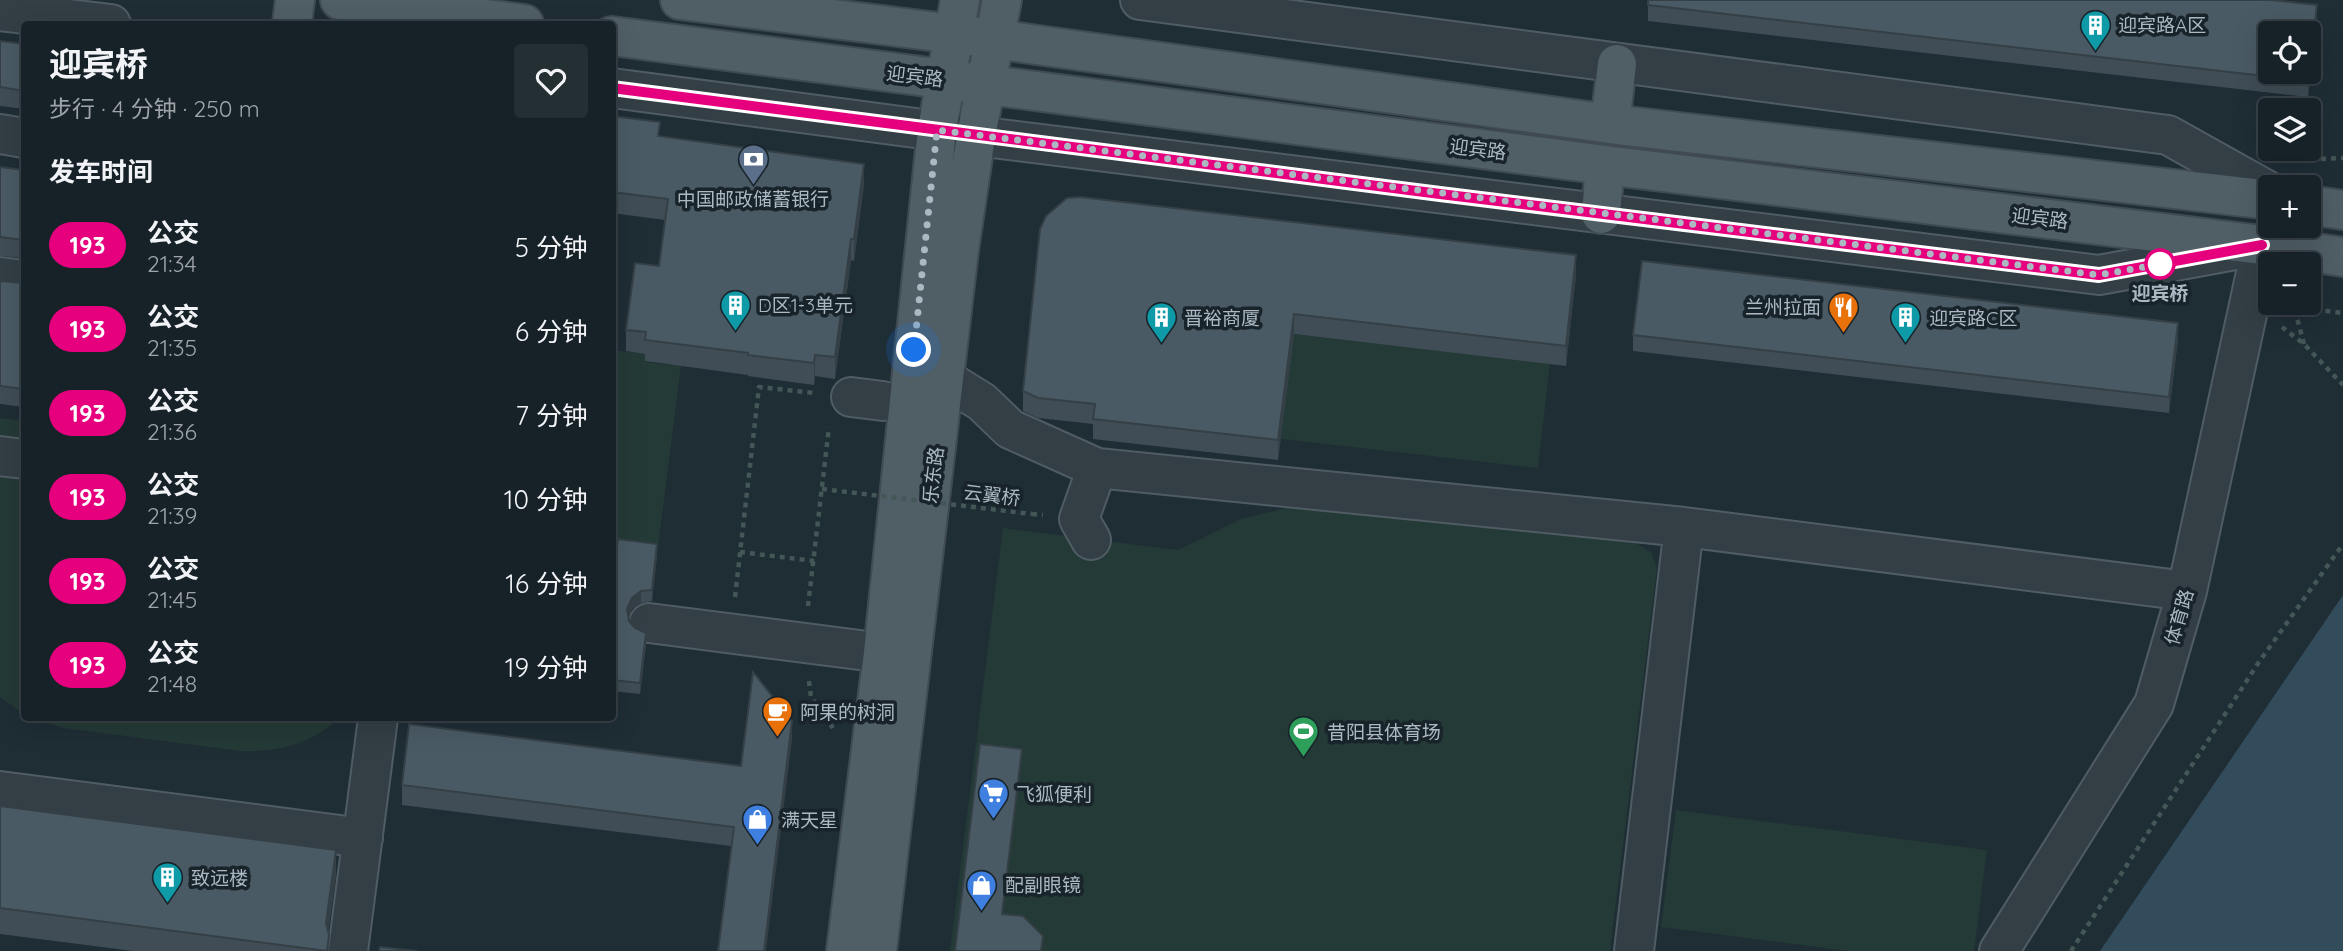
<!DOCTYPE html>
<html lang="zh">
<head>
<meta charset="utf-8">
<style>
  body { margin:0; font-family:Quicksand,"Noto Sans SC",sans-serif; background:#242f34; color:#f1f3f6; height:100vh; display:flex; flex-direction:column; font-size:26px; white-space:nowrap }
  * { box-sizing:border-box; margin:0 }
  p { font-size:23px; color:#9ea4a8 }
  .icon { flex:none; width:38px; height:38px; fill:none; stroke:currentColor; stroke-width:2; stroke-linecap:round; stroke-linejoin:round }
  .map { position:relative; flex:1; overflow:hidden }
  .panel { position:absolute; left:21px; top:21px; width:595px; height:700px; display:flex; flex-direction:column; background:#172228; border-radius:7px; box-shadow:0 7px 28px #0002,0 0 0 2px #363f45 }
  .panel>* { flex:none }
  .badge { padding:0 14px; border-radius:23px; font-size:24px; line-height:46px }
  .controls { position:absolute; left:2258px; top:21px; display:grid; gap:14px }
  .controls a { display:grid; place-items:center; width:63px; height:63px; border-radius:7px; background:#172228; box-shadow:0 7px 28px #0002,0 0 0 2px #363f45; font-size:35px }
  .you { position:absolute; width:35px; height:35px; margin:-18px; border:5px solid #fff; border-radius:50%; background:#1a73e8; box-shadow:0 0 0 10px #1a73e833 }
  .map>.badge { position:absolute; translate:-50% -50%; box-shadow:0 0 0 4px #fff }
  h2 { padding:0 28px; font-size:26px; line-height:63px }
  .round { display:grid; place-items:center; flex:none; width:74px; height:74px; border-radius:7px; background:#242f34 }
  .headline { display:flex; align-items:center; justify-content:space-between; height:119px; padding:0 28px }
  h1 { font-size:33px; font-weight:700; line-height:52px }
  ul { padding:0; list-style:none }
  li { display:flex; align-items:center; gap:21px; height:84px; padding:0 28px }
  li div { flex:1 }
  li b { display:block; font-size:26px }
  li em { font-style:normal }
  li .badge { min-width:77px; font-weight:700; text-align:center }
  .map>svg:first-child { display:block }
  .green { fill:#243a36 }
  .water { fill:#334c5c }
  .lines { fill:none; stroke-linecap:round; stroke-linejoin:round }
  .minor-casing { stroke:#505c64; stroke-width:42 }
  .major-casing { stroke:#3f4a52; stroke-width:42 }
  .path { stroke:#435756; stroke-width:4.5; stroke-dasharray:5 5; stroke-linecap:butt }
  .minor { stroke:#333e45; stroke-width:38 }
  .major { stroke:#505e66; stroke-width:38 }
  .path-bridge { stroke:#435756; stroke-width:4.5; stroke-dasharray:5 5; stroke-linecap:butt }
  .wall { fill:#404d56 }
  .shaded-wall { fill:#343f46 }
  .building { fill:#4a5a64; stroke:#343f46; stroke-width:2; fill-rule:evenodd }
  .line-casing { stroke:#fff; stroke-width:16 }
  .line { stroke:#e6007e; stroke-width:10 }
  .walk { stroke:#acb9c3; stroke-width:7; stroke-dasharray:0 12.6 }
  .stop-dot { fill:#fff; stroke:#e6007e; stroke-width:3.5 }
  .labels { text-anchor:middle; stroke-width:7; stroke-linejoin:round; paint-order:stroke }
  .poi-label { font-size:19px; fill:#acb9c3; stroke:#18232a; text-anchor:start }
  .street-label { font-size:19px; fill:#acb9c3; stroke:#18232a }
  .stop-label { font-size:19px; font-weight:bold; fill:#acb9c3; stroke:#18232a }
</style>
</head>
<body>
<div class="map">
<svg width="2343" height="951" viewBox="0 0 2343 951">
  <rect width="100%" height="100%" fill="#1f2d35"/>
  <!-- green -->
  <path class="green" d="M 1293,334 L 1550,363 L 1538,468 L 1281,439 Z
    M 613,350 L 646,354 L 646,362 L 670,365 L 682,358 L 657,555 L 613,550 Z
    M 0,418 L 24,421 L 21,441 L 0,438 Z
    M 0,469 L 24,472 L 24,714 L 0,697 Z
    M 1286,508 L 1400,511 L 1541,528 L 1634,542 L 1651,552 L 1657,568 L 1610,951 L 950,951 L 1003,528 L 1178,550 L 1241,519 Z
    M 31,718 L 339,718 C 310,745 278,752 240,751 L 64,728 Z
    M 1676,810 L 1987,850 L 1974,951 L 1849,951 L 1661,927 Z"/>
  <!-- water -->
  <path class="water" d="M 2343,595 L 2343,951 L 2100,951 Z"/>
  <g class="lines">
    <defs>
      <path id="minor" d="M 1140,0 L 2168,135 L 2270,192
        M 0,11 L 111,24
        M 612,88 L 976,136 L 2099,275 L 2262,245 L 2187,591 L 2154,704 L 1999,951
        M 0,134 L 24,138
        M 0,277 L 24,280
        M 945,379 L 982,402 L 1010,429 L 1097,468 L 1684,527 L 2187,591
        M 851,397 L 883,401
        M 0,456 L 24,459
        M 1091,540 L 1079,519 L 1097,468
        M 649,623 L 883,653
        M 0,791 L 363,838
        M 348,951 L 378,718
        M 1634,951 L 1684,527"/>
      <path id="major" d="M 340,0 L 524,24
        M 680,0 L 994,39 L 1610,124 L 2270,200
        M 292,24 L 295,0
        M 612,36 L 1605,165 L 2262,245 L 2343,257
        M 1610,124 L 1617,64
        M 2308,205 L 2343,210
        M 1601,214 L 1605,165
        M 846,951 L 883,653 L 937,130 L 960,0
        M 877,951 L 959,250 L 976,136 L 1002,0"/>
    </defs>
    <!-- minor casing -->
    <use href="#minor" class="minor-casing"/>
    <!-- major casing -->
    <use href="#major" class="major-casing"/>
    <!-- path -->
    <path class="path" d="M 2291,160 L 2343,158
      M 2282,327 L 2304,344 L 2343,385
      M 2304,344 L 2294,307 L 2343,313
      M 1032,514 L 1043,515
      M 740,552 L 814,561
      M 735,597 L 759,387 L 814,393
      M 808,606 L 829,427
      M 809,681 L 811,697 L 833,728
      M 2071,951 L 2259,662 L 2343,544"/>
    <!-- minor -->
    <use href="#minor" class="minor"/>
    <!-- major -->
    <use href="#major" class="major"/>
    <!-- path-bridge -->
    <path class="path-bridge" d="M 822,489 L 1032,514"/>
  </g>
  <!-- wall -->
  <path class="wall" d="M 1648,5 L 2317,21 L 2308,97 L 1648,21 Z
    M 0,41 L 24,44 L 24,109 L 0,106 Z
    M 612,116 L 660,136 L 864,185 L 854,261 L 851,260 L 835,379 L 815,376 L 814,385 L 748,376 L 748,375 L 645,361 L 645,354 L 626,351 L 626,330 L 659,266 L 665,220 L 612,213 Z
    M 0,167 L 24,170 L 24,258 L 0,256 Z
    M 1067,198 L 1576,275 L 1566,366 L 1294,334 L 1278,460 L 1093,439 L 1093,424 L 1038,418 L 1023,411 L 1023,391 Z
    M 0,281 L 24,283 L 24,407 L 0,404 Z
    M 1633,335 L 2178,339 L 2169,413 L 1633,351 Z
    M 657,555 L 652,601 L 641,603 L 632,609 L 629,618 L 629,621 L 646,645 L 640,694 L 612,691 L 612,584 Z
    M 792,740 L 731,846 L 402,805 L 402,785 L 741,766 Z
    M 0,806 L 336,875 L 328,933 L 329,951 L 133,951 L 0,934 Z"/>
  <!-- shaded-wall -->
  <path class="shaded-wall" d="M 2317,5 L 2317,21 L 2308,97 L 2308,81 Z
    M 864,164 L 864,185 L 854,261 L 854,239 Z
    M 851,239 L 851,260 L 835,379 L 835,357 Z
    M 1576,255 L 1576,275 L 1566,366 L 1566,346 Z
    M 1294,314 L 1294,334 L 1278,460 L 1278,440 Z
    M 2178,323 L 2178,339 L 2169,413 L 2169,397 Z
    M 815,355 L 815,376 L 814,385 L 814,363 Z
    M 657,544 L 657,555 L 652,601 L 652,590 Z
    M 641,591 L 641,603 L 632,609 L 627,621 L 627,609 L 632,598 Z
    M 646,633 L 646,645 L 640,694 L 640,683 Z
    M 792,721 L 792,740 L 766,951 L 764,951 Z
    M 1022,749 L 1022,755 L 1002,920 L 1002,914 Z
    M 336,850 L 336,875 L 326,948 L 326,923 Z"/>
  <!-- building -->
  <path class="building" d="M 1648,0 L 2272,0 L 2317,5 L 2308,81 L 1648,5 ZM 2270,33 L 2308,33 L 2308,72 L 2270,72 Z
    M 0,41 L 24,44 L 24,91 L 0,87 Z
    M 612,116 L 660,122 L 658,136 L 864,164 L 854,239 L 851,239 L 835,357 L 815,355 L 814,363 L 748,355 L 748,353 L 645,340 L 646,332 L 626,330 L 635,263 L 659,266 L 668,199 L 612,192 Z
    M 0,167 L 24,170 L 24,240 L 0,237 Z
    M 1080,197 L 1576,255 L 1566,346 L 1294,314 L 1278,440 L 1093,419 L 1095,404 L 1038,398 L 1023,391 L 1040,229 L 1046,216 L 1067,198 Z
    M 1642,261 L 2178,323 L 2169,397 L 1633,335 Z
    M 0,281 L 24,283 L 24,389 L 0,386 Z
    M 618,539 L 657,544 L 652,590 L 641,591 L 632,598 L 627,609 L 629,621 L 635,628 L 646,633 L 640,683 L 612,680 L 612,584 Z
    M 753,672 L 792,721 L 764,951 L 718,951 L 734,827 L 402,785 L 409,724 L 741,766 Z
    M 980,744 L 1022,749 L 1002,914 L 1023,916 L 1043,936 L 1041,951 L 955,951 Z
    M 0,806 L 336,850 L 326,923 L 329,935 L 327,951 L 0,908 Z
    M 380,947 L 417,951 L 379,951 Z"/>
  <g class="lines">
    <defs>
      <path id="line" d="M 612,88 L 1440,194 L 2099,275 L 2262,245"/>
    </defs>
    <!-- line casing -->
    <use href="#line" class="line-casing"/>
    <!-- line -->
    <use href="#line" class="line"/>
    <!-- walk -->
    <path class="walk" d="M 914,350 L 937,130 L 2099,275 L 2160,264"/>
  </g>
  <!-- icons -->
  <defs>
    <symbol id="building-pin" viewBox="-11 -11 22 30"><path d="M0 17L-7.5 6A9.5 9.5 0 1 1 7.5 6Z" fill="#0f9aa8" stroke="#18232a"/><path d="M-4-6H4V6H1V3H-1V6H-4ZM-2.5-4.3h1.7v1.8h-1.7ZM.8-4.3h1.7v1.8H.8ZM-2.5-1h1.7V.8h-1.7ZM.8-1h1.7V.8H.8Z" fill="#fff"/></symbol>
    <symbol id="bank-pin" viewBox="-11 -11 22 30"><path d="M0 17L-7.5 6A9.5 9.5 0 1 1 7.5 6Z" fill="#5c6f8a" stroke="#18232a"/><path d="M-6-4H6V4H-6ZM0-2.3a2.3 2.3 0 1 0 0 4.6a2.3 2.3 0 1 0 0-4.6Z" fill="#fff"/></symbol>
    <symbol id="restaurant-pin" viewBox="-11 -11 22 30"><path d="M0 17L-7.5 6A9.5 9.5 0 1 1 7.5 6Z" fill="#e8710a" stroke="#18232a"/><path d="M-5-6h1v4h1v-4h1v4h1v-4h1v5L-1.5 .5V6h-2V.5L-5-1ZM5-6V6H3V1.5H1.5Q1.5-4 5-6Z" fill="#fff"/></symbol>
    <symbol id="cafe-pin" viewBox="-11 -11 22 30"><path d="M0 17L-7.5 6A9.5 9.5 0 1 1 7.5 6Z" fill="#e8710a" stroke="#18232a"/><path d="M-5.5-4.5H6V0H3Q3 3.5 0 3.5H-2.5Q-5.5 3.5-5.5 0ZM3-3.2v2h1.7v-2ZM-6 4.5H4V6H-6Z" fill="#fff"/></symbol>
    <symbol id="stadium-pin" viewBox="-11 -11 22 30"><path d="M0 17L-7.5 6A9.5 9.5 0 1 1 7.5 6Z" fill="#2e9e5b" stroke="#18232a"/><path d="M0-5a6.5 5 0 1 0 0 10a6.5 5 0 1 0 0-10ZM-3.5-1.8h7v3.6h-7Z" fill="#fff"/></symbol>
    <symbol id="supermarket-pin" viewBox="-11 -11 22 30"><path d="M0 17L-7.5 6A9.5 9.5 0 1 1 7.5 6Z" fill="#3f7fe0" stroke="#18232a"/><path d="M-6-5.5h2.5l.6 2H6L4.5 2H-2.5L-4.4-4H-6ZM-1.5 3.2a1.3 1.3 0 1 0 .1 0ZM3 3.2a1.3 1.3 0 1 0 .1 0Z" fill="#fff"/></symbol>
    <symbol id="shop-pin" viewBox="-11 -11 22 30"><path d="M0 17L-7.5 6A9.5 9.5 0 1 1 7.5 6Z" fill="#3f7fe0" stroke="#18232a"/><path d="M-5-2.5h2.3a2.7 3.5 0 0 1 5.4 0H5L5.5 6h-11ZM-1.5-2.5h3a1.5 2.3 0 0 0-3 0Z" fill="#fff"/></symbol>
  </defs>
  <g fill-rule="evenodd">
    <use href="#building-pin" x="2078" y="8" width="35" height="47"/>
    <use href="#bank-pin" x="736" y="142" width="35" height="47"/>
    <use href="#building-pin" x="718" y="288" width="35" height="47"/>
    <use href="#restaurant-pin" x="1826" y="290" width="35" height="47"/>
    <use href="#building-pin" x="1144" y="300" width="35" height="47"/>
    <use href="#building-pin" x="1888" y="300" width="35" height="47"/>
    <use href="#cafe-pin" x="760" y="694" width="35" height="47"/>
    <use href="#stadium-pin" x="1286" y="714" width="35" height="47"/>
    <use href="#supermarket-pin" x="976" y="776" width="35" height="47"/>
    <use href="#shop-pin" x="740" y="802" width="35" height="47"/>
    <use href="#building-pin" x="150" y="860" width="35" height="47"/>
    <use href="#shop-pin" x="964" y="868" width="35" height="47"/>
  </g>
  <!-- markers -->
  <circle class="stop-dot" cx="2160" cy="264" r="14"/>
  <g class="labels">
    <!-- poi labels -->
    <g class="poi-label">
      <text x="2118" y="32">迎宾路A区</text>
      <text x="753" y="206" text-anchor="middle">中国邮政储蓄银行</text>
      <text x="758" y="312">D区1-3单元</text>
      <text x="1821" y="314" text-anchor="end">兰州拉面</text>
      <text x="1184" y="325">晋裕商厦</text>
      <text x="1929" y="325">迎宾路C区</text>
      <text x="800" y="719">阿果的树洞</text>
      <text x="1327" y="739">昔阳县体育场</text>
      <text x="1016" y="801">飞狐便利</text>
      <text x="781" y="827">满天星</text>
      <text x="191" y="885">致远楼</text>
      <text x="1005" y="892">配副眼镜</text>
    </g>
    <!-- street labels -->
    <g class="street-label">
      <text transform="translate(915 76) rotate(7)" y="7">迎宾路</text>
      <text transform="translate(1478 149) rotate(7)" y="7">迎宾路</text>
      <text transform="translate(2040 218) rotate(7)" y="7">迎宾路</text>
      <text transform="translate(933 475) rotate(-83)" y="7">乐东路</text>
      <text transform="translate(992 495) rotate(7)" y="7">云翼桥</text>
      <text transform="translate(2179 617) rotate(-74)" y="7">体育路</text>
    </g>
    <!-- stop labels -->
    <g class="stop-label">
      <text x="2160" y="300">迎宾桥</text>
    </g>
  </g>
</svg>
<div class="controls">
<a><svg class="icon" aria-label="locate" viewBox="0 0 24 24"><circle cx="12" cy="12" r="6"/><path d="M12 2v4M12 18v4M2 12h4M18 12h4"/></svg></a>
<a><svg class="icon" aria-label="layers" viewBox="0 0 24 24"><path d="M12 4l9 5-9 5-9-5zM3 14l9 5 9-5"/></svg></a>
<a>+</a>
<a>−</a>
</div>
<div class="you" style="left:914px;top:350px"></div>
<section class="panel">
<div class="headline"><div><h1>迎宾桥</h1><p>步行 · 4 分钟 · 250 m</p></div><a class="round"><svg class="icon" aria-label="heart" viewBox="0 0 24 24"><path d="M12 20l-8-8c-3-5 5-10 8-4 3-6 11-1 8 4z"/></svg></a></div>
<h2>发车时间</h2>
<ul>
<li><span class="badge" style="background:#e6007e;color:#fff">193</span><div><b>公交</b><p>21:34</p></div><em>5 分钟</em></li>
<li><span class="badge" style="background:#e6007e;color:#fff">193</span><div><b>公交</b><p>21:35</p></div><em>6 分钟</em></li>
<li><span class="badge" style="background:#e6007e;color:#fff">193</span><div><b>公交</b><p>21:36</p></div><em>7 分钟</em></li>
<li><span class="badge" style="background:#e6007e;color:#fff">193</span><div><b>公交</b><p>21:39</p></div><em>10 分钟</em></li>
<li><span class="badge" style="background:#e6007e;color:#fff">193</span><div><b>公交</b><p>21:45</p></div><em>16 分钟</em></li>
<li><span class="badge" style="background:#e6007e;color:#fff">193</span><div><b>公交</b><p>21:48</p></div><em>19 分钟</em></li>
</ul>
</section>
</div>
</body>
</html>
